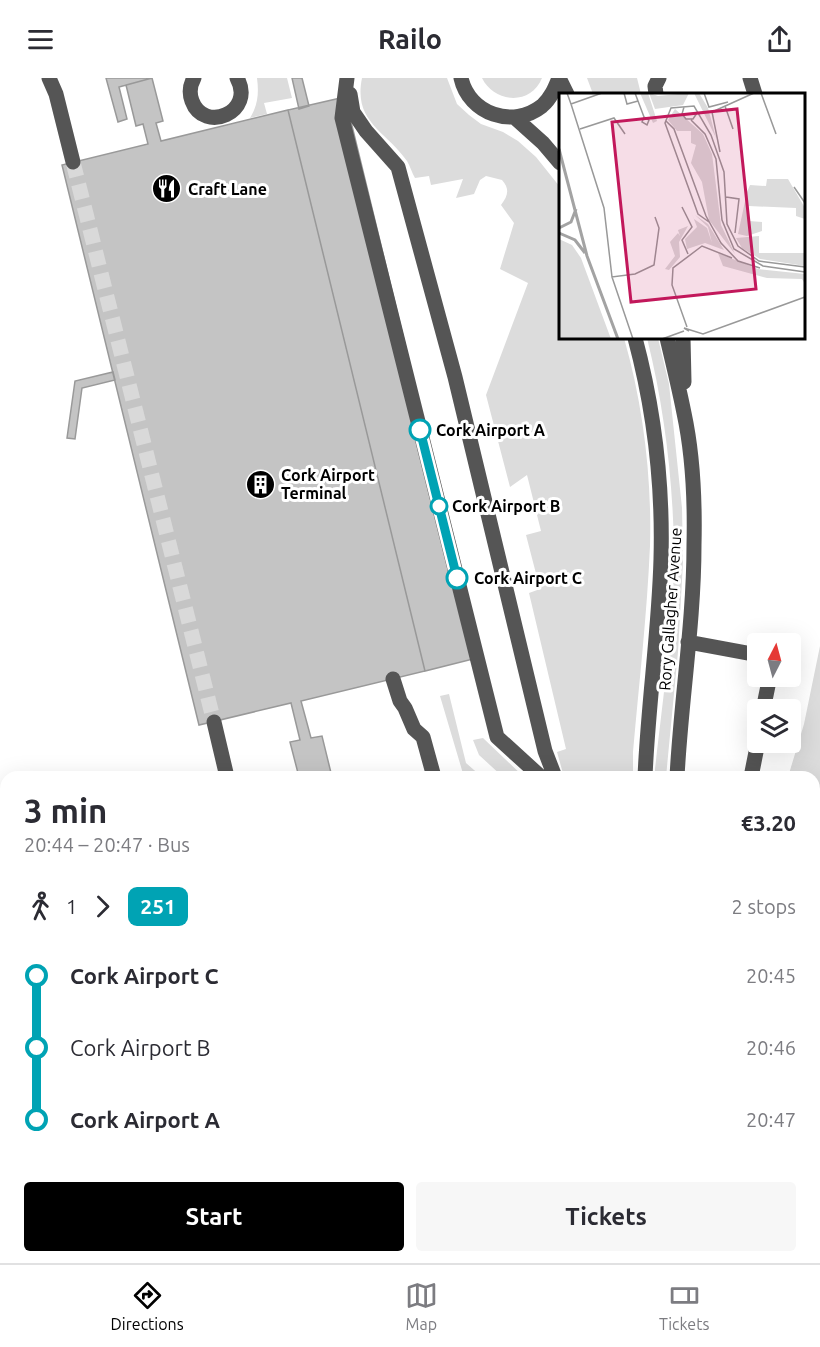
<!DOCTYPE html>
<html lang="en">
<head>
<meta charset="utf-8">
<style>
  body { margin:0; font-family:Ubuntu,sans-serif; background:#f7f7f7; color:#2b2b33; height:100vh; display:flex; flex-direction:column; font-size:22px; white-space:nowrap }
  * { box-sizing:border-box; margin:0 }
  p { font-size:20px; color:#7c7c81 }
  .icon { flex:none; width:33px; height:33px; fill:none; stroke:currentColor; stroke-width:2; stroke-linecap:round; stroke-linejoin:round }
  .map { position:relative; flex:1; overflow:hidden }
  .panel { position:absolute; left:0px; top:693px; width:820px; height:492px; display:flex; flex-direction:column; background:#fff; border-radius:18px 18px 0 0; box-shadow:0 6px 24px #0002 }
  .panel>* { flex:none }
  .badge { padding:0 12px; border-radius:9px; font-size:21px; line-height:39px }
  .needle { width:39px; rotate:6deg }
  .fabs { position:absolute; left:747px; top:555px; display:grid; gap:12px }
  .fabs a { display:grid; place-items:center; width:54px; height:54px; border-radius:6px; background:#fff; box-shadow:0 6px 24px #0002; font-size:30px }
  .map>.badge { position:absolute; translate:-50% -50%; box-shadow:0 0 0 3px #fff }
  .legs { display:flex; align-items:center; gap:9px; height:66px; padding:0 24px; font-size:20px }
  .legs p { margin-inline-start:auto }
  .headline { display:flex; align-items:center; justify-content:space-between; height:102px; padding:0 24px }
  h1 { font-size:33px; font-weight:700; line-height:45px }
  .action { display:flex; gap:12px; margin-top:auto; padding:12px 24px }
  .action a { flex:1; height:69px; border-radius:6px; background:#000; color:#fff; font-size:24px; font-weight:700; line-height:69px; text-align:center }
  .action a+a { background:#f7f7f7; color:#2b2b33 }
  ul { padding:0 24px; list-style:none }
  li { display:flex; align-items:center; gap:21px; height:72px; font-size:22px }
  li i { display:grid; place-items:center; width:9px; height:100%; margin:0 8px; background:currentColor }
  li i::after { content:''; width:15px; height:15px; margin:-8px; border:4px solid; border-radius:50%; background:#fff }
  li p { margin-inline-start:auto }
  li:first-child i { background:linear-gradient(#0000 50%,currentColor 0) }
  li:last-child i { background:linear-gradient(currentColor 50%,#0000 0) }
  header { display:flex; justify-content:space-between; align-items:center; height:78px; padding:0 24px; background:#fff; font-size:27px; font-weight:700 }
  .tabs { display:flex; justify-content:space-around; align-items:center; height:84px; border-top:2px solid #e1e1e2; background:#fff; font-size:16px; color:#7c7c81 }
  .tabs a { display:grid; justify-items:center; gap:3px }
  .tabs .on { color:#000 }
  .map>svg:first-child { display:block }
  .grass { fill:#dcdcdc }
  .building { fill:#c4c4c4; stroke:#999; stroke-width:1.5 }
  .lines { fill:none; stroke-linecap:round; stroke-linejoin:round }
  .minor-tunnel { stroke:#d9d9d9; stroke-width:15; stroke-dasharray:15 8; stroke-linecap:butt }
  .minor { stroke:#555; stroke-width:15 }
  .line-1-casing { stroke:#fff; stroke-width:14 }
  .line-1 { stroke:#00a3b4; stroke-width:9 }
  .stop-1-dot { fill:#fff; stroke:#00a3b4; stroke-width:3 }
  .labels { text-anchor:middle; stroke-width:6; stroke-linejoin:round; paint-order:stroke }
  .poi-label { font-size:16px; font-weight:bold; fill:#000; stroke:#fff; text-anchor:start }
  .stop-label { font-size:16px; font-weight:bold; fill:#000; stroke:#fff; text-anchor:start }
  .street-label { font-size:16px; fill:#000; stroke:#fff }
  .inset-river { fill:none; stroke:#a3a3a3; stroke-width:3 }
  .inset-road { fill:none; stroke:#999; stroke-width:1.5 }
  .view { fill:#c2185b; fill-opacity:0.15; stroke:#c2185b; stroke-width:3 }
  .inset-edge { fill:none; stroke:#000; stroke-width:3 }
</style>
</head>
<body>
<header><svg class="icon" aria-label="menu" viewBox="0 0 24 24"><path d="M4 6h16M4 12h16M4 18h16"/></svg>Railo<svg class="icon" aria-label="share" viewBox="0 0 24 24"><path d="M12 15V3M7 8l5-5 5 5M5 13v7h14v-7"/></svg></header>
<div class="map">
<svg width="820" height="1185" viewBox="0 0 820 1185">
  <rect width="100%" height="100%" fill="#fff"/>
  <!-- grass -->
  <path class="grass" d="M 257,0 L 287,0 L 292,20 L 264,25 L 267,36 L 250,40 C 258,27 259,15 257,0 Z
    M 362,0 L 447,0 L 457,26 L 469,37 L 481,46 L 503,54 L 518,63 L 536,79 L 560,109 L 560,260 L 624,260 C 643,326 652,399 650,468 C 647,537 639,606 633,674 L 633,699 L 564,699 L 557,674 L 566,671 L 529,515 L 540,511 L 526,457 L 541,453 L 527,397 L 510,409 L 486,317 L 528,205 L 500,191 L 514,145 L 501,127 C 508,118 510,111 502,102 L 486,98 L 480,102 L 474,116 L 456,120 L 463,101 L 431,107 L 429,98 L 415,100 C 412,95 410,88 407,83 C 386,53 353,44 362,0 Z
    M 482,0 L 542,0 C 531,28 494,25 482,0 Z
    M 587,0 L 637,0 L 641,16 L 593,16 Z
    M 647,260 L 658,260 L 669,306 L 682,430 L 683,484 L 678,574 L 666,699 L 655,699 L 655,691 C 663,621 674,543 674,472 C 673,401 664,328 647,260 Z
    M 820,568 L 820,827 L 815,831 L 814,699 L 788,699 L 804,646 Z
    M 449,616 L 466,685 L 482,699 L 464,699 L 440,618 Z
    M 483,660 L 524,699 L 503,699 L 479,677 L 473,662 Z
    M 820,856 L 820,963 L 814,959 L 815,858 Z"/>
  <!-- building -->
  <path class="building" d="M 106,0 L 152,0 L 119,9 L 127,41 L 118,44 Z
    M 152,0 L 163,43 L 156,45 L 161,63 L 288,32 L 425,593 L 301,623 L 311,660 L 322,658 L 332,699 L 299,699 L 290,664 L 300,662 L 291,625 L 199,647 L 62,87 L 148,66 L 143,46 L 136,48 L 126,7 Z
    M 292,0 L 302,0 L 309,28 L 299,31 Z
    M 345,19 L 481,579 L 425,593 L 288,32 Z
    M 113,294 L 115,302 L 82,310 L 75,361 L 67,360 L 75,303 Z
    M 143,1179 L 261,1179 L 262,1185 L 145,1185 Z"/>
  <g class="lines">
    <!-- minor-tunnel -->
    <path class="minor-tunnel" d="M 73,84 L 214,644"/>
    <!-- minor -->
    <path class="minor" d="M 49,0 L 56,16 L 73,84
      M 194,0 C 190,7 189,15 192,23 C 204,56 256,34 237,0
      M 347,0 L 342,40 L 497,659 L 541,699
      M 461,0 C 469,36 513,51 542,28 C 551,20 555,10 559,0
      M 559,0 L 567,16
      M 750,0 L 755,16
      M 350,16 L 353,34 L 366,53 L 398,89 L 455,299 L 545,673 L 555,699
      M 656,16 L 655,8 L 659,0
      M 514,39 L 543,65 L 560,85
      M 635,260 C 654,331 663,407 661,481 C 659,554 648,626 645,699
      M 667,260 C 673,285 679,310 684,335 C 693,377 695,424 694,467 C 694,544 681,622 677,699
      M 683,260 L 684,304
      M 688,564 L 758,577
      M 393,601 L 400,623 L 405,630 L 414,651 L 423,659 L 434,699
      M 763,632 L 770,598
      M 214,644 L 227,699
      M 751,699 L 758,664
      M 814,975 L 820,979
      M 0,1002 L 6,1002
      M 814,1007 L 820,1011
      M 814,1035 L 820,1037
      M 296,1179 L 298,1185"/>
  </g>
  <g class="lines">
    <defs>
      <path id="line-1" d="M 420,352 L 457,500"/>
    </defs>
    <!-- line-1 casing -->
    <use href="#line-1" class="line-1-casing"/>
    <!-- line-1 -->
    <use href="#line-1" class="line-1"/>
  </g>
  <!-- icons -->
  <defs>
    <symbol id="restaurant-disc" viewBox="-11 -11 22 22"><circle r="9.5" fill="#000" stroke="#fff"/><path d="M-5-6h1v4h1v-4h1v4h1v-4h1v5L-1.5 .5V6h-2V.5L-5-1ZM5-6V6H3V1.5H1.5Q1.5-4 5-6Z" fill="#fff"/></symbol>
    <symbol id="building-disc" viewBox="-11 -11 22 22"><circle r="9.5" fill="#000" stroke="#fff"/><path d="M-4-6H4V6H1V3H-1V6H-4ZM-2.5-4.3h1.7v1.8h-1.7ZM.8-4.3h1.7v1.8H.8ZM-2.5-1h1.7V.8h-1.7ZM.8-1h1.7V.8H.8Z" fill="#fff"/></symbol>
  </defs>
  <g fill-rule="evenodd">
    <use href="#restaurant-disc" x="150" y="94" width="33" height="33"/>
    <use href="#building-disc" x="244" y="390" width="33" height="33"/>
  </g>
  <!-- markers -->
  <g class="stop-1-dot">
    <circle cx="420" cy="352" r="10"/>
    <circle cx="439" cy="428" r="8"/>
    <circle cx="457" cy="500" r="10"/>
  </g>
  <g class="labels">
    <!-- poi labels -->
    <g class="poi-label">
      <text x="188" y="117">Craft Lane</text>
      <text x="281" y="403">Cork Airport<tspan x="281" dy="18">Terminal</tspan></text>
    </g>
    <!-- stop labels -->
    <g class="stop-label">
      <text x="436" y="358">Cork Airport A</text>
      <text x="452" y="434">Cork Airport B</text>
      <text x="474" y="506">Cork Airport C</text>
    </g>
    <!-- street labels -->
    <g class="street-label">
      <text transform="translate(670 531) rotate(-86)" y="6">Rory Gallagher Avenue</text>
    </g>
  </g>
  <!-- overview -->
  <g transform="translate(559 15)">
    <rect width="246" height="246" fill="#fff"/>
    <path d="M 81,0 L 89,0 L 98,28 L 94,30 ZM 90,0 L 99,3 L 130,0 L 124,12 L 96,16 ZM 135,0 L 140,0 L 149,15 L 157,45 ZM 116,16 L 144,41 L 153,61 L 162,132 L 176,161 L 150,127 L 143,89 L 132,70 L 137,52 L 132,50 L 132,38 L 118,38 L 109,27 ZM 208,86 L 229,86 L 246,115 L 246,126 L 237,123 L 237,115 L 190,113 L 190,128 L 203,129 L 203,138 L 188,143 L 179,141 L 188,99 L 191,92 L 207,93 ZM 131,116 L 135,126 L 148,135 L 153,150 L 149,134 L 136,122 L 149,131 L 165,157 L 146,150 L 128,156 L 126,146 L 138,134 ZM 129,133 L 120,149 L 121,164 L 110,177 L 106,176 L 116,163 L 111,149 L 119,140 L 121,143 L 119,137 ZM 200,143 L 200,160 L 246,160 L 246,173 L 201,166 L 183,155 L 177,145 ZM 0,146 L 13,152 L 22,165 L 52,246 L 0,246 ZM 159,160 L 199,176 L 246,181 L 246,191 L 243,186 L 208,185 L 164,173 Z" fill="#dcdcdc"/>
    <path class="inset-river" d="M 0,56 L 28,163 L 59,246M 0,135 L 12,129 L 17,116M 0,140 L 16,147 L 26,160"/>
    <path class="inset-road" d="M 8,0 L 12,11 L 43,0M 65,0 L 68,11 L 79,8M 76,0 L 85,24 L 83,29 L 88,32 L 90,27 L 85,24M 145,0 L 150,14 L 169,9M 202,0 L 217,41M 12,11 L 45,115 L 53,184 L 76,181 L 95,172 L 100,135 L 96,124M 166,13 L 174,36M 125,14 L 123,21 L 127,26 L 134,26 L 138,20M 132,27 L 146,41 L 157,66 L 163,127 L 175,156 L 204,173 L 246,179M 107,28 L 115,36 L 147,123 L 162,150 L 179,168 L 201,175M 21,36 L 55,25 L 66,41M 161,59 L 153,19 L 195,0M 235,94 L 246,110M 167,104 L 180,106 L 176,140M 123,114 L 133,134 L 123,147 L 129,161M 150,129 L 139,121 L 106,30 L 112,15 L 135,13 L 152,42 L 165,79 L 168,131 L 179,153 L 200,168 L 246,174M 53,184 L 74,246M 128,234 L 113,192 L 114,175 L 143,153 L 173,165M 130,238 L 125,235 L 144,241 L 246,204M 103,246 L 125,238"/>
    <path class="view" d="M 178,16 L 197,196 L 72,209 L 53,29 Z"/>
    <rect width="246" height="246" class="inset-edge"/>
  </g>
</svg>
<div class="fabs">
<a><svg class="needle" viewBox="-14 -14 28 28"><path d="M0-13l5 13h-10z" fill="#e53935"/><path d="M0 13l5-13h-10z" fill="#7c7c81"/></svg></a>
<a><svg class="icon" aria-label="layers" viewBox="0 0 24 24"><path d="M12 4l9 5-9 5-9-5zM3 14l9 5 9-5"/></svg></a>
</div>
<section class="panel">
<div class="headline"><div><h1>3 min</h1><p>20:44 – 20:47 · Bus</p></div><b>€3.20</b></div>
<div class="legs"><svg class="icon" aria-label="walk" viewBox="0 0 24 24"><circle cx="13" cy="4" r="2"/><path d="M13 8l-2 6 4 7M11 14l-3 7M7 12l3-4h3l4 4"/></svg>1<svg class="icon" aria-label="forward" viewBox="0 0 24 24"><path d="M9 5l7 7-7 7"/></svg><b class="badge" style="background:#00a3b4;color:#fff">251</b><p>2 stops</p></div>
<ul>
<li><i style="color:#00a3b4"></i><b>Cork Airport C</b><p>20:45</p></li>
<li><i style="color:#00a3b4"></i><span>Cork Airport B</span><p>20:46</p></li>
<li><i style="color:#00a3b4"></i><b>Cork Airport A</b><p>20:47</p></li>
</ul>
<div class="action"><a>Start</a><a>Tickets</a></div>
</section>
</div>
<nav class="tabs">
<a class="on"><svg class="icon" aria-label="directions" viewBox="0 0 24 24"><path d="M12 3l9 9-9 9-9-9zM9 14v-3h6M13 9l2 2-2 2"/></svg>Directions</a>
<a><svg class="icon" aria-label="map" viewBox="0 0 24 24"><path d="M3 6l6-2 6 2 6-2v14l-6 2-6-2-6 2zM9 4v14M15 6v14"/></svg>Map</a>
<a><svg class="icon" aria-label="tickets" viewBox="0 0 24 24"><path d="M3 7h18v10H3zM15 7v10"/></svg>Tickets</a>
</nav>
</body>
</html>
